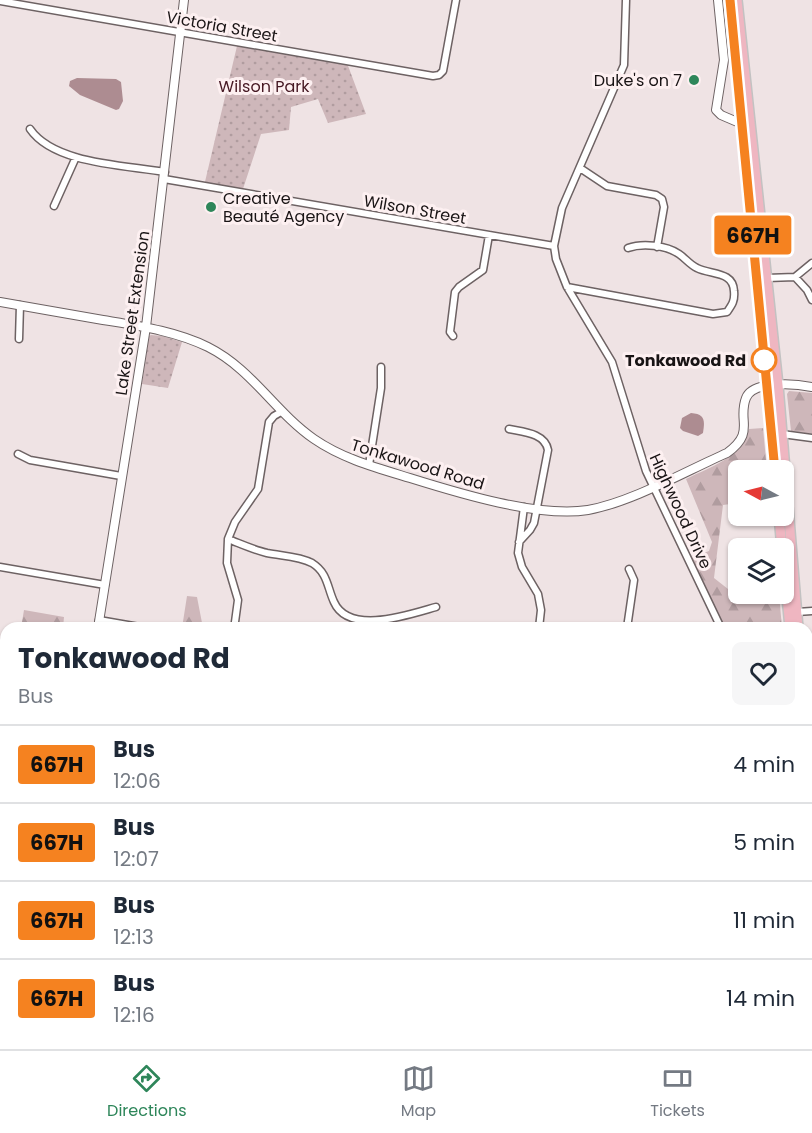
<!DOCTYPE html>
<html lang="en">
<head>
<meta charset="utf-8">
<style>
  body { margin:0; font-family:Poppins,sans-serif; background:#f6f6f7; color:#1f2937; height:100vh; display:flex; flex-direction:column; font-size:22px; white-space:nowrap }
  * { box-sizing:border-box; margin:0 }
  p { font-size:20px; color:#747a83 }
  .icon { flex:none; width:33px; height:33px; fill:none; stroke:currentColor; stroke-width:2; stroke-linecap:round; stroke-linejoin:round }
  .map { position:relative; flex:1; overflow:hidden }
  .drawer { position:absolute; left:0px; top:622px; width:813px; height:428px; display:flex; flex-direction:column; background:#fff; border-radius:18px 18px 0 0; box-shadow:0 2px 4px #0004 }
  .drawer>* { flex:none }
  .badge { padding:0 12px; border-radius:4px; font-size:21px; line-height:39px }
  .needle { width:39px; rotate:277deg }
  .fabs { position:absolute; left:728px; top:460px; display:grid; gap:12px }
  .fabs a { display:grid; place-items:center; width:66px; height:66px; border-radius:9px; background:#fff; box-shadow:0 2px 4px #0004; font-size:30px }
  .map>.badge { position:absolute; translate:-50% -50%; box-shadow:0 0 0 3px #fff }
  .round { display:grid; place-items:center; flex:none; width:63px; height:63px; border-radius:9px; background:#f6f6f7 }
  .head { display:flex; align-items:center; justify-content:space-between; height:102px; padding:0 18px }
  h1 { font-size:28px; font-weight:700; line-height:45px }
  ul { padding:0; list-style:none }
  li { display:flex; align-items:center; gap:18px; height:78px; padding:0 18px; border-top:2px solid #e0e1e3 }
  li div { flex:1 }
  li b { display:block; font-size:22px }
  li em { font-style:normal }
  li .badge { min-width:66px; font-weight:700; text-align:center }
  .tab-bar { display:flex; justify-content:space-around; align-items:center; height:84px; border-top:2px solid #e0e1e3; background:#fff; font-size:16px; color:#747a83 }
  .tab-bar a { display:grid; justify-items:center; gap:3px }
  .tab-bar .current { color:#2e865a }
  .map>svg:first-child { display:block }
  .forest { fill:url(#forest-firs) }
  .wetland { fill:url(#wetland-marsh) }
  .park { fill:url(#park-dots) }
  .water { fill:#ad8c91 }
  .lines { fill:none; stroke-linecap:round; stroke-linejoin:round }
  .minor-casing { stroke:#6d6263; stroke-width:9 }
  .tertiary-casing { stroke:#6d6263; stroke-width:10 }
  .primary-casing { stroke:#c3c2c2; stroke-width:12 }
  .minor { stroke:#fff; stroke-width:6 }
  .tertiary { stroke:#fff; stroke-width:8 }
  .primary { stroke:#efb6c1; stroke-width:9 }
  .line-casing { stroke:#fff; stroke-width:14 }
  .line { stroke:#f58220; stroke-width:9 }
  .poi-dot { fill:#2e865a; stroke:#fdf0f1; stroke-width:2 }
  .stop-dot { fill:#fff; stroke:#f58220; stroke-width:3 }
  .labels { text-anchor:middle; stroke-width:6; stroke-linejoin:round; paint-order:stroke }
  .street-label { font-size:16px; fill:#191415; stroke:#fdf0f1 }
  .poi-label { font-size:16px; fill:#191415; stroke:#fdf0f1; text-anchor:end }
  .park-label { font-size:16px; fill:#451722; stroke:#fdf0f1 }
  .stop-label { font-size:16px; font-weight:bold; fill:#191415; stroke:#fdf0f1; text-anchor:end }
</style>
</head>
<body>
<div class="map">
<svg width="812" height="1049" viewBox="0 0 812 1049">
  <defs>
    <pattern id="forest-firs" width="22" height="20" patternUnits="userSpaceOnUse" patternTransform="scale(1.5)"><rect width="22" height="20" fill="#ceb7ba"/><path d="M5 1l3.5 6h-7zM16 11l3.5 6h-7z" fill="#b09c9f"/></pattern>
    <pattern id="wetland-marsh" width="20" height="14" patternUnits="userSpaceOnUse" patternTransform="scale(1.5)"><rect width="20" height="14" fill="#ceb7ba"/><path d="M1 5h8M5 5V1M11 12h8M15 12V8" fill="none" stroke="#b09c9f"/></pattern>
    <pattern id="park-dots" width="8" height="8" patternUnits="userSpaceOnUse" patternTransform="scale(1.5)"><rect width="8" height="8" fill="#ceb7ba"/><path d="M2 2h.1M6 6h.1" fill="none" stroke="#b09c9f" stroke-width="1.8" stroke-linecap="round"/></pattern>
  </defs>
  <rect width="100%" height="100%" fill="#efe3e4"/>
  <!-- forest -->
  <path class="forest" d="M 789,391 L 812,393 L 812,434 L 791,431 L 787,394 Z
    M 763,428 L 767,471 L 738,471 L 738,503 L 723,505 L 714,578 L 728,589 L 738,591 L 738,594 L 779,594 L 782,628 L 724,628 L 691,558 L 709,551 L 712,542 L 686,479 C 712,466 739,459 749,429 Z
    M 187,596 L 197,597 L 203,628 L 182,628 Z
    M 24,610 L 64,617 L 63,628 L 21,628 Z
    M 807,815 L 812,836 L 812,890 L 807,887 Z"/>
  <!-- wetland -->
  <path class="wetland" d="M 6,835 L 5,920 L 0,925 L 0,839 Z
    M 268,1044 L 361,1044 L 381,1049 L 271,1049 Z
    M 687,1044 L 736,1045 L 742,1049 L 668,1049 Z"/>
  <!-- park -->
  <path class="park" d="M 237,46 L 347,63 L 366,114 L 328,123 L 318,99 L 291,107 L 289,130 L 261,134 L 242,192 L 204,186 Z
    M 151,335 L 162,336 L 182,342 L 168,388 L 142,384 L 149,336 Z"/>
  <!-- water -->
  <path class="water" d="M 77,78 L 116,79 L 121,82 L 123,101 L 119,109 L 116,110 L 80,95 L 69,86 L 70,81 Z
    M 691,413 C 705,414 705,420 703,433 L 698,436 L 683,431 L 680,428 L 682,418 Z"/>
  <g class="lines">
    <defs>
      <path id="minor" d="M 626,0 L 624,65 L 562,208 L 554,246 L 556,259 L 567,287 L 612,362 L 646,471 L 721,628
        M 0,1 L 433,76 L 439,75 L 443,71 L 456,0
        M 30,129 C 54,164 125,165 165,172
        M 580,168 L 607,186 L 656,195 L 662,199 L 664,207 L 657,247
        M 164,179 L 554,246
        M 54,206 L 76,157
        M 795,277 L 807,290 L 812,300
        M 767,278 L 795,277 L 812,263
        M 567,287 L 713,314 L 727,312 C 732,305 735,301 734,291 C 733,271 711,275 697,268 C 690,265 685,258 679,254 C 666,245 642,243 628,248
        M 453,336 L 450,332 L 455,292 L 459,287 L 483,270 L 489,235
        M 19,339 L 20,305
        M 509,429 C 523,432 545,433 548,450 L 534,523 L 530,530 L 519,542
        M 782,434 L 812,438
        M 18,454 L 30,460 L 121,476
        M 369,465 L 381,388 L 381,367
        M 524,507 L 518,553 L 522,567 L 538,594 L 541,610 L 539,628
        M 228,539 C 241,544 254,550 267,553 C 282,556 299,556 312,563 C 328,573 327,587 334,602 C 349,636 411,614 436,607
        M 0,567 L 105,585
        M 797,612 L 812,611
        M 99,620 L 145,628
        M 235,622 L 238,600 L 227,563 L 228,539 L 235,522 L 258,489 L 269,422 L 274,416 L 281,412
        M 627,628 L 634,580 L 629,569
        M 0,661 L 6,672
        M 0,700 L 6,683
        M 0,716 L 6,733
        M 0,785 L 6,781
        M 0,976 L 6,977
        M 422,1044 L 432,1049
        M 212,1049 L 213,1044
        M 587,1049 L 596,1044"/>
      <path id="tertiary" d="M 718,0 L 724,60 L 716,110 L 721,115 L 742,124
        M 0,302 C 34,308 69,314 103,320 C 139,326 175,331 208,347 C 252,369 275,412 314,439 C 343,459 377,468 410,478 C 458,493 539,518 588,510 C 632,502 686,471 727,453 C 756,432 737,421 746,398 C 753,380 797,384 812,387
        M 98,628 L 146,327 L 184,0
        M 30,1049 L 31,1044"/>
      <path id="primary" d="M 730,0 L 775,471
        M 737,0 L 778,385 L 798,628
        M 779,516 L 782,549
        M 783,555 L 790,628
        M 807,725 L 812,763
        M 807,776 L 812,802"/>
    </defs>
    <!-- minor casing -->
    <use href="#minor" class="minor-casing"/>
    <!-- tertiary casing -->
    <use href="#tertiary" class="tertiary-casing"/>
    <!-- primary casing -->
    <use href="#primary" class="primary-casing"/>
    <!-- minor -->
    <use href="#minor" class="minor"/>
    <!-- tertiary -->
    <use href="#tertiary" class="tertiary"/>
    <!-- primary -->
    <use href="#primary" class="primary"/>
  </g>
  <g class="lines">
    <defs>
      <path id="line" d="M 730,0 L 775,471"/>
    </defs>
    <!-- line casing -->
    <use href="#line" class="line-casing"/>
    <!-- line -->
    <use href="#line" class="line"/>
  </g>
  <!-- markers -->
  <g class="poi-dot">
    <circle cx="694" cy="80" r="6"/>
    <circle cx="211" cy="207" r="6"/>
  </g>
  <circle class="stop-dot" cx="764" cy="360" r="12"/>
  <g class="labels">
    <!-- street labels -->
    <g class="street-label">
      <text transform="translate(222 26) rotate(10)" y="6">Victoria Street</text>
      <text transform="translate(415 209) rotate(10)" y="6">Wilson Street</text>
      <text transform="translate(132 313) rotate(-82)" y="6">Lake Street Extension</text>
      <text transform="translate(418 464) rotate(17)" y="6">Tonkawood Road</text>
      <text transform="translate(681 511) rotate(65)" y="6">Highwood Drive</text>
    </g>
    <!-- poi labels -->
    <g class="poi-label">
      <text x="682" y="86">Duke's on 7</text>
      <text x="223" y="204" text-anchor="start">Creative<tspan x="223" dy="18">Beauté Agency</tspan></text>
    </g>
    <!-- park labels -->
    <g class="park-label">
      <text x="264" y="92">Wilson Park</text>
    </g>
    <!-- stop labels -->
    <g class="stop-label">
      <text x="746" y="366">Tonkawood Rd</text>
    </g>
  </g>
</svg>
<div class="fabs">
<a><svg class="needle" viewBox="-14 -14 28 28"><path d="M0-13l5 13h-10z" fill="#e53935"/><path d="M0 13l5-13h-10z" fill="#747a83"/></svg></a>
<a><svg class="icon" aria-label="layers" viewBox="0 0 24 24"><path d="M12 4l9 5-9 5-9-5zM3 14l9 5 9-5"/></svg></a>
</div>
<b class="badge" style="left:753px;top:235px;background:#f58220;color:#111">667H</b>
<section class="drawer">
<div class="head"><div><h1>Tonkawood Rd</h1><p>Bus</p></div><a class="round"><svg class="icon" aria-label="heart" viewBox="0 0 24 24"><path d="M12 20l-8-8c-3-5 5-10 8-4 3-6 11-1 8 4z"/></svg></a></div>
<ul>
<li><span class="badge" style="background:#f58220;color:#111">667H</span><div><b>Bus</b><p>12:06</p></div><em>4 min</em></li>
<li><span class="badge" style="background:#f58220;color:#111">667H</span><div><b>Bus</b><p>12:07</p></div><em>5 min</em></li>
<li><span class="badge" style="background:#f58220;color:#111">667H</span><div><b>Bus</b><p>12:13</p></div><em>11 min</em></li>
<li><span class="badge" style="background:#f58220;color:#111">667H</span><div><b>Bus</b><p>12:16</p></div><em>14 min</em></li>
</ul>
</section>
</div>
<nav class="tab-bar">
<a class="current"><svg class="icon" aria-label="directions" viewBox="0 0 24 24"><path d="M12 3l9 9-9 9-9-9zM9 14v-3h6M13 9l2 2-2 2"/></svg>Directions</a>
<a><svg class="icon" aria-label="map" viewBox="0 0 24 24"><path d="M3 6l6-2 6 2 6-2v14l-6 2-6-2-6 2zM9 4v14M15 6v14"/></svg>Map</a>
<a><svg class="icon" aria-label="tickets" viewBox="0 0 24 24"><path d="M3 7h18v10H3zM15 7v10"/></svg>Tickets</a>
</nav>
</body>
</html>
